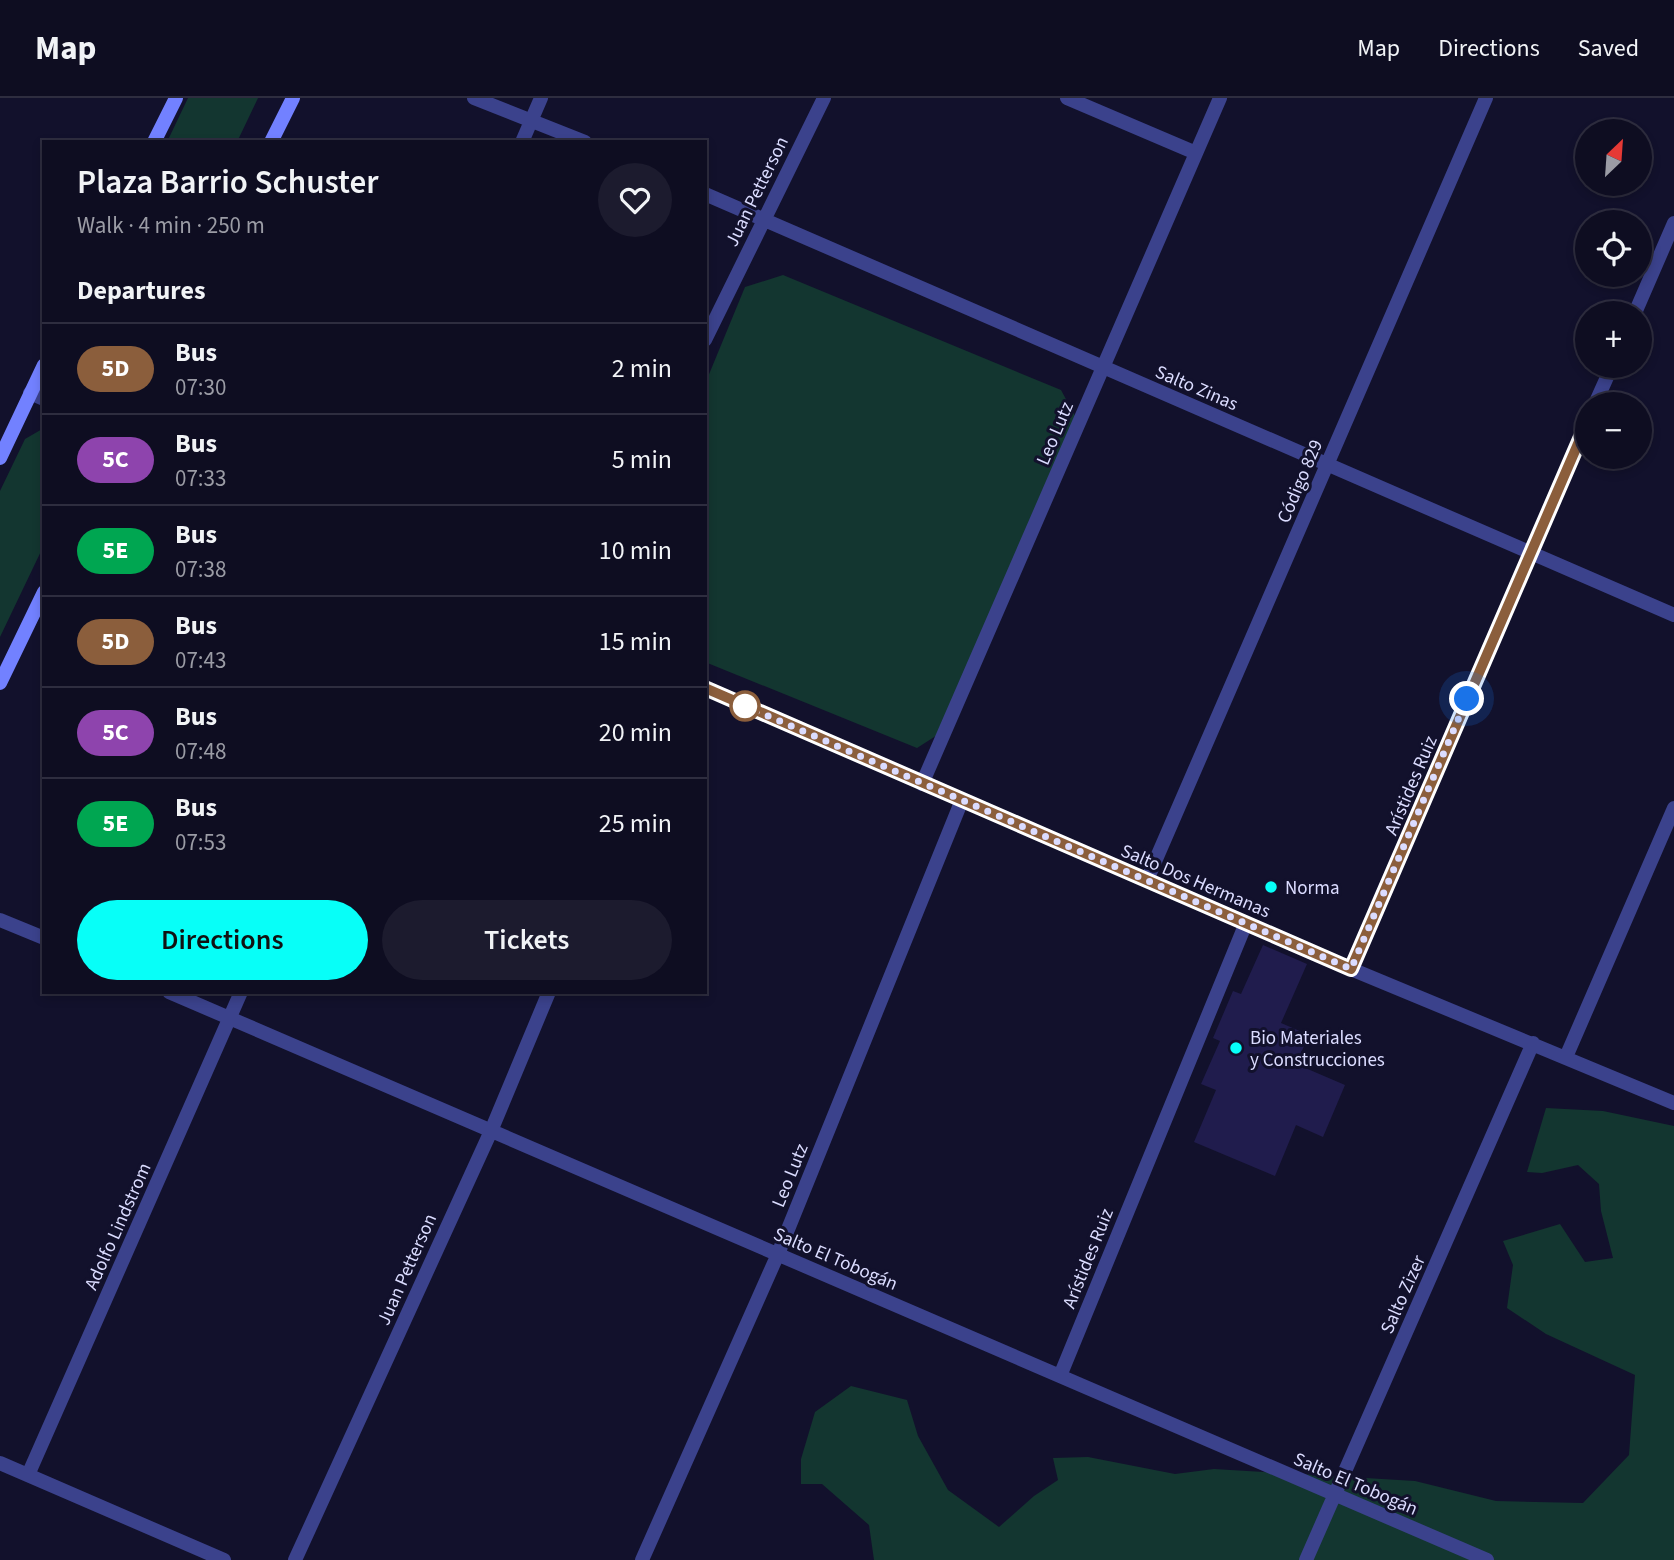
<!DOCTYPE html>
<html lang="en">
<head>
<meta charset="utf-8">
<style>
  body { margin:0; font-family:"Source Sans 3",sans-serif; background:#1c1b2e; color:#f1f3f6; height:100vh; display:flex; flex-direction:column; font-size:26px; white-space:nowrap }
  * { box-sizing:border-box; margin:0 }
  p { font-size:23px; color:#9b9ca5 }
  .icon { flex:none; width:38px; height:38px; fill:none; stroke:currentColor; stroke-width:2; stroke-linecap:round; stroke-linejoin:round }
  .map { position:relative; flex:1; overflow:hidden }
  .panel { position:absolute; left:42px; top:42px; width:665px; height:854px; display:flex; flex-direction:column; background:#0e0d21; border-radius:0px; box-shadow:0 4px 10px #0003,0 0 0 2px #2e2d3f }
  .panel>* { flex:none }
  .badge { padding:0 14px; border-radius:23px; font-size:24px; line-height:46px }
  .needle { width:46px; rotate:25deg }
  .controls { position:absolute; left:1575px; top:21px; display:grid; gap:14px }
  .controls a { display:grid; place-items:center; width:77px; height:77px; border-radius:50%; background:#0e0d21; box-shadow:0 4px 10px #0003,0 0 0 2px #2e2d3f; font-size:35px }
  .you { position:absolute; width:35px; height:35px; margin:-18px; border:5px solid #fff; border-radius:50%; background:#1a73e8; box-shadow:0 0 0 10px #1a73e833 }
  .map>.badge { position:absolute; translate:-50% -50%; box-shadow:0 0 0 4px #fff }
  h2 { padding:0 35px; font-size:26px; line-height:63px }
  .round { display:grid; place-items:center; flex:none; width:74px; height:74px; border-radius:37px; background:#1c1b2e }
  .overview { display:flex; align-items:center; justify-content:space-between; height:119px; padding:0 35px }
  h1 { font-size:33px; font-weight:600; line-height:52px }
  .button { display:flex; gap:14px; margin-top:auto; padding:14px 35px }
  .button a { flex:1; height:80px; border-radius:42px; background:#07fff8; color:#111; font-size:28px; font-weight:600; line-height:80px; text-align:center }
  .button a+a { background:#1c1b2e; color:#f1f3f6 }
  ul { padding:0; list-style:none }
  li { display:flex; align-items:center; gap:21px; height:91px; padding:0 35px; border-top:2px solid #2e2d3f }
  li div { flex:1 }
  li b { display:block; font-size:26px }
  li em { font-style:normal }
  li .badge { min-width:77px; font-weight:700; text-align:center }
  header { display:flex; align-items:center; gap:42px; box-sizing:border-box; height:98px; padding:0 35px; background:#0e0d21; border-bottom:2px solid #2e2d3f }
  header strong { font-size:33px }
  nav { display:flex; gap:38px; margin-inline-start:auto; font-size:24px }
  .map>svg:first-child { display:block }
  .green { fill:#133630 }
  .building { fill:#201c4d }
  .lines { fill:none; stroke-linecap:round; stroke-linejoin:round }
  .street { stroke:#3b428c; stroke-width:14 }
  .secondary { stroke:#7281ff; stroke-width:14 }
  .line-casing { stroke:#fff; stroke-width:16 }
  .line { stroke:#8b5e3c; stroke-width:10 }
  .walk { stroke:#dbdcff; stroke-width:7; stroke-dasharray:0 12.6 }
  .stop-dot { fill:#fff; stroke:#8b5e3c; stroke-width:3.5 }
  .poi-dot { fill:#07fff8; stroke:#12112c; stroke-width:2.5 }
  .labels { text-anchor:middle; stroke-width:6; stroke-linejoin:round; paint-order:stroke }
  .street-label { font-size:19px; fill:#dbdcff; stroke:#12112c }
  .poi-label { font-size:19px; fill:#dbdcff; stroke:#12112c; text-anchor:start }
</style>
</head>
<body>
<header>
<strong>Map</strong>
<nav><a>Map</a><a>Directions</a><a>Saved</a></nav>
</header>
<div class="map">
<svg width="1674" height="1462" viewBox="0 0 1674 1462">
  <rect width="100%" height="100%" fill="#12112c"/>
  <!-- green -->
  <path class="green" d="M 188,0 L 258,0 L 237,44 L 167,44 Z
    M 783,177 L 1061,292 L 1075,318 L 942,634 L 917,650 L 705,564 L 705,286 L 745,189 Z
    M 44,330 L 44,447 L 0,539 L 0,393 L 25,341 Z
    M 1546,1010 L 1603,1013 L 1674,1028 L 1674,1462 L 874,1462 L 869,1427 L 822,1386 L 801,1386 L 801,1361 L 815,1314 L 851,1288 L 907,1302 L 918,1338 L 948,1392 L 999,1429 L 1034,1398 L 1058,1382 L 1053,1360 L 1088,1359 L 1175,1376 L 1214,1371 L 1415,1383 L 1496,1403 L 1583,1405 L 1629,1357 L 1635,1277 L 1546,1236 L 1507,1210 L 1513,1167 L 1503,1143 L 1560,1126 L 1585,1164 L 1613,1160 L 1601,1113 L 1599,1086 L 1578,1067 L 1542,1075 L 1527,1074 Z"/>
  <!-- building -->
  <path class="building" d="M 1263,847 L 1307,866 L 1281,925 L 1309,937 L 1296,966 L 1345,987 L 1323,1039 L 1296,1027 L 1275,1078 L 1194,1044 L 1216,992 L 1201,986 L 1220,943 L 1213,940 L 1233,893 L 1241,896 Z"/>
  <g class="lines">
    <!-- street -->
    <path class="street" d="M 474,0 L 585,44
      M 1067,0 L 1196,55
      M 522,44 L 541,0
      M 705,96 L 1674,517
      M 1635,215 L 1674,125
      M 705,242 L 824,0
      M 30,295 L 44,301
      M 1595,306 L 1612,268
      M 705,590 L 1351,871 L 1674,1005
      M 922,686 L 1220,0
      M 1147,782 L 1486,0
      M 0,822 L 44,840
      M 1351,871 L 1587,325
      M 169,894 L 1487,1462
      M 1566,959 L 1674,710
      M 1060,1278 L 1246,825
      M 0,1365 L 224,1462
      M 28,1377 L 241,894
      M 295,1462 L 491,1033 L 549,894
      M 642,1462 L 778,1156 L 962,702
      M 1306,1462 L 1533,945"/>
    <!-- secondary -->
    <path class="secondary" d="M 154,44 L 176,0
      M 271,44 L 293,0
      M 0,360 L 44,267
      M 0,585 L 44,494"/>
  </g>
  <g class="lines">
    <defs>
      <path id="line" d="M 705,590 L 1351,871 L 1587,325"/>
    </defs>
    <!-- line casing -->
    <use href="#line" class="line-casing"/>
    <!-- line -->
    <use href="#line" class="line"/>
    <!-- walk -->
    <path class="walk" d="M 745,608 L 1351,871 L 1467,601"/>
  </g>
  <!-- markers -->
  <circle class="stop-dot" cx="745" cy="608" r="14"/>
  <g class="poi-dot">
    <circle cx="1271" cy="789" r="7"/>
    <circle cx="1236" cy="950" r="7"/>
  </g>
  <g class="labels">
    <!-- street labels -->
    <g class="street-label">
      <text transform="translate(756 93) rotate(-64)" y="7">Juan Petterson</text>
      <text transform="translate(1197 289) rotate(23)" y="7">Salto Zinas</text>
      <text transform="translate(1054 335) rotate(-67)" y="7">Leo Lutz</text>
      <text transform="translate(1299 383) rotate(-67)" y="7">Código 829</text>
      <text transform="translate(1410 687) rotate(-67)" y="7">Arístides Ruiz</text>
      <text transform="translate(1196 782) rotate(23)" y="7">Salto Dos Hermanas</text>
      <text transform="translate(789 1077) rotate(-68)" y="7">Leo Lutz</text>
      <text transform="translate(117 1128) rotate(-66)" y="7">Adolfo Lindstrom</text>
      <text transform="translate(836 1160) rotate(23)" y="7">Salto El Tobogán</text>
      <text transform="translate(1087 1160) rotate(-68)" y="7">Arístides Ruiz</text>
      <text transform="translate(406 1171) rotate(-66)" y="7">Juan Petterson</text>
      <text transform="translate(1402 1196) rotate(-66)" y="7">Salto Zizer</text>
      <text transform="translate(1356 1385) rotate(23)" y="7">Salto El Tobogán</text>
    </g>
    <!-- poi labels -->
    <g class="poi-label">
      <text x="1285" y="796">Norma</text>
      <text x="1250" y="946">Bio Materiales<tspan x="1250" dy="22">y Construcciones</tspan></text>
    </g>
  </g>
</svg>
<div class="controls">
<a><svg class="needle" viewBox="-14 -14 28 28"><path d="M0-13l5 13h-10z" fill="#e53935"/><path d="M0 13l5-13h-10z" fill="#9b9ca5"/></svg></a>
<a><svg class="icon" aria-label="locate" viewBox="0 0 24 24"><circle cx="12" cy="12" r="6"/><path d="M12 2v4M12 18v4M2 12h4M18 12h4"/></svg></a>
<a>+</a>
<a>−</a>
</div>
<div class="you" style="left:1467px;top:601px"></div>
<section class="panel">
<div class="overview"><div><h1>Plaza Barrio Schuster</h1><p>Walk · 4 min · 250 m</p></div><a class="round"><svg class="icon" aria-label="heart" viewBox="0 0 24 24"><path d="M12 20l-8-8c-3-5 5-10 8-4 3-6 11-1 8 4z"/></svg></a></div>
<h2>Departures</h2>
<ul>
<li><span class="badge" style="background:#8b5e3c;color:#fff">5D</span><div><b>Bus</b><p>07:30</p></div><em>2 min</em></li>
<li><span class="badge" style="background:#8e44ad;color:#fff">5C</span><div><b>Bus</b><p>07:33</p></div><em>5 min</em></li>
<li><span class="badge" style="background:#00a651;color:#fff">5E</span><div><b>Bus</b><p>07:38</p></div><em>10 min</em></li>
<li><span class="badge" style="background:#8b5e3c;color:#fff">5D</span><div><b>Bus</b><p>07:43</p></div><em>15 min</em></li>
<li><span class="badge" style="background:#8e44ad;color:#fff">5C</span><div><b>Bus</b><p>07:48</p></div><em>20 min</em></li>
<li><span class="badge" style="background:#00a651;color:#fff">5E</span><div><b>Bus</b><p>07:53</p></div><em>25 min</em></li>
</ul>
<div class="button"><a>Directions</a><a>Tickets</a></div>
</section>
</div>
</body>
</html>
